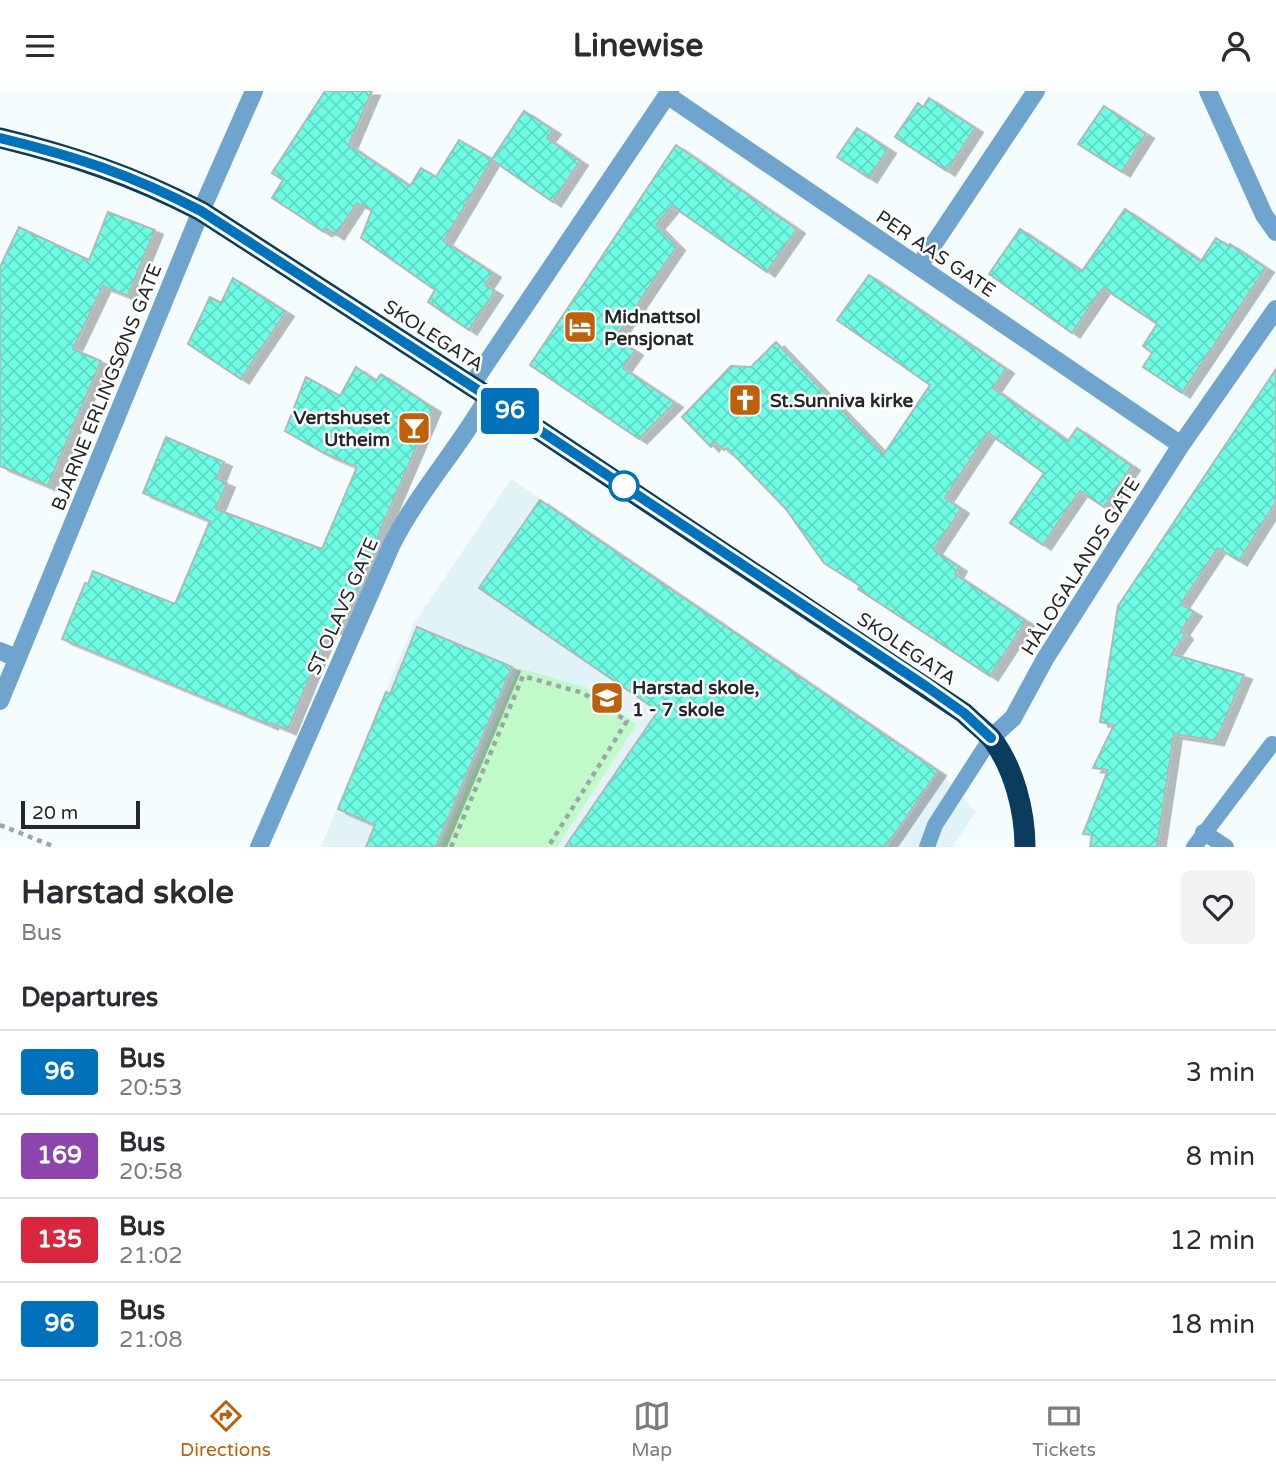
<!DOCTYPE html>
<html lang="en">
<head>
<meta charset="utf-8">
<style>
  body { margin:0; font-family:"Varela Round",sans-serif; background:#f2f2f3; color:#2b2b33; height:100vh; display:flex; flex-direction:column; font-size:26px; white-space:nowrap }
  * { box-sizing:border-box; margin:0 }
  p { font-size:23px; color:#7c7c81 }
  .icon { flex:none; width:38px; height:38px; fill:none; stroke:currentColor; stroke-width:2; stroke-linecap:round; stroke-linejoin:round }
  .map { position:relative; height:756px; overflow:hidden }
  .panel { display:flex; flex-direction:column; background:#fff; flex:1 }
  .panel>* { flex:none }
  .badge { padding:0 14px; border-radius:5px; font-size:24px; line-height:46px }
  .scale { position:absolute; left:21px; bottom:18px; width:119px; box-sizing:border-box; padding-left:7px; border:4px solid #252829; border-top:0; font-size:19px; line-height:24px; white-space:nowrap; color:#252829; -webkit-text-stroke:5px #fff; paint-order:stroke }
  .map>.badge { position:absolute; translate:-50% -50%; box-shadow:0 0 0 4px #fff }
  h2 { padding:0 21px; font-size:26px; line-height:63px }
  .round { display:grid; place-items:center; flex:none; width:74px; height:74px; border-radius:10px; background:#f2f2f3 }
  .headline { display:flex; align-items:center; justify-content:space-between; height:119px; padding:0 21px }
  h1 { font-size:33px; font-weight:700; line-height:52px }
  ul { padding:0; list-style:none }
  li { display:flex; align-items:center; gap:21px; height:84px; padding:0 21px; border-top:2px solid #e1e1e2 }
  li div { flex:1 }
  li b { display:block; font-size:26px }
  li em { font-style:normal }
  li .badge { min-width:77px; font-weight:700; text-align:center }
  header { display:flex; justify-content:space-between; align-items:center; height:91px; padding:0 21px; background:#fff; font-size:32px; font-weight:700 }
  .tab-bar { display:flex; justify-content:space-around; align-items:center; height:98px; border-top:2px solid #e1e1e2; background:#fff; font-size:19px; color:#7c7c81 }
  .tab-bar a { display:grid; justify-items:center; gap:4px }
  .tab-bar .selected { color:#bd610a }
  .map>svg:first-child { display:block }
  .built { fill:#e2f3f7 }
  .green { fill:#c0fac9 }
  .building { fill:url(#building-cross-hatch); stroke:#b1b8b6; stroke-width:2; filter:url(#shadow) }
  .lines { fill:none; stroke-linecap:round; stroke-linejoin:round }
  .path { stroke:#9fa5a6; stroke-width:4.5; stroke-dasharray:5 5; stroke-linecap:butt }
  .lane { stroke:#6fa4cf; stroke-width:16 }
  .street { stroke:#6fa4cf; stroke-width:18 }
  .highway { stroke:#0c3c5d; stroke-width:21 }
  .line-casing { stroke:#fff; stroke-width:16 }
  .line { stroke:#0072bc; stroke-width:10 }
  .stop-dot { fill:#fff; stroke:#0072bc; stroke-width:3.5 }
  .labels { text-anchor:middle; stroke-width:5; stroke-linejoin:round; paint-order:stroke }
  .street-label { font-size:19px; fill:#252829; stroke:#fff }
  .poi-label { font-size:19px; font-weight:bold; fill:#252829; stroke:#fff; text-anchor:start }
</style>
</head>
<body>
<header><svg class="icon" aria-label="menu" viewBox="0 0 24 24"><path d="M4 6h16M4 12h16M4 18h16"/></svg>Linewise<svg class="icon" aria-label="person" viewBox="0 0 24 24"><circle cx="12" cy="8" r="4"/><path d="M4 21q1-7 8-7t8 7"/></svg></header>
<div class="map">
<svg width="1276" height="756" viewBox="0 0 1276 756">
  <defs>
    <pattern id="building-cross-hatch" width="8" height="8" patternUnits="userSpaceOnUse" patternTransform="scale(1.75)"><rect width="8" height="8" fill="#6dfde5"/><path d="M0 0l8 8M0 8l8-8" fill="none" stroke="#5ed9c4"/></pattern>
    <filter id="shadow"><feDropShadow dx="8" dy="4.5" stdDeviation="0" flood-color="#0004"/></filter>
  </defs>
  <rect width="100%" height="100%" fill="#f5fcfe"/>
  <!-- built -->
  <path class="built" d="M 511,388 L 939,680 L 976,721 L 952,756 L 321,756 L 413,534 Z"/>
  <!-- green -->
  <path class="green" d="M 519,577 L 582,595 L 637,633 L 557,756 L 441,756 Z"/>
  <!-- building -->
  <path class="building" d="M 325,0 L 372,0 L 349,54 L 410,95 L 421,77 L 436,86 L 459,49 L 492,68 L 524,20 L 553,39 L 547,47 L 580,70 L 553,111 L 492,69 L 444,150 L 493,182 L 485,194 L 495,200 L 469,239 L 428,211 L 435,199 L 361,147 L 372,119 L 357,112 L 336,144 L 327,138 L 324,141 L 272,107 L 283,89 L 272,82 Z
    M 929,7 L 975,37 L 947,80 L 895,46 L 918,12 L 923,16 Z
    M 1104,15 L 1146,43 L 1122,81 L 1078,53 Z
    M 857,37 L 888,58 L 869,87 L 837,66 Z
    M 676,54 L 797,138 L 767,181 L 672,115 L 656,134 L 677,155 L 615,247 L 635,260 L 623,277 L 675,312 L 639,348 L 530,274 Z
    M 1125,118 L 1201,170 L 1216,147 L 1229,155 L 1230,153 L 1266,177 L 1182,302 L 1143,276 L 1152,262 L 1143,255 L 1157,233 L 1103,197 L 1072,242 L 989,183 L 1020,138 L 1082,180 Z
    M 108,121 L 155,139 L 128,205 L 103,195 L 73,258 L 101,270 L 48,395 L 0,375 L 0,176 L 19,136 L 89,169 Z
    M 869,184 L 1006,278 L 993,297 L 1068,350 L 1077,337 L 1132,375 L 1104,416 L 1080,400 L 1043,454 L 1010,432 L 1044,382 L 988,342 L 945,407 L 961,418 L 934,459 L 959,476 L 955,483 L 1026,530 L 990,585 L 858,498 L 860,495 L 824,472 L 786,418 L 727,357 L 724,359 L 715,351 L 711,356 L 682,326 L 731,275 L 751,276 L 776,251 L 884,363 L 930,294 L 837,229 Z
    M 233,187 L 286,221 L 241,288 L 188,253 L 210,206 L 221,212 Z
    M 356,276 L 376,290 L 381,283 L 433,317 L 378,445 L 381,446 L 355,506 L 354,505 L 339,541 L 330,537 L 288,639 L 271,632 L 270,634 L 62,548 L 85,492 L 88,493 L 93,480 L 175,513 L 210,430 L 143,402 L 166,346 L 224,371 L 217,388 L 227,392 L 216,418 L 322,458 L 357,376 L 326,363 L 285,340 L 306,286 L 340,305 Z
    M 1276,278 L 1276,411 L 1239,470 L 1218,457 L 1181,513 L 1194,521 L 1181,540 L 1185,544 L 1172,563 L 1244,584 L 1216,650 L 1174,643 L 1157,756 L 1090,756 L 1092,744 L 1083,743 L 1108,679 L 1093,677 L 1114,634 L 1100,631 L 1118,515 Z
    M 540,409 L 938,680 L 886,756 L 565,756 L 658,620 L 479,497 Z
    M 417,536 L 512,576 L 436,756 L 366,756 L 375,734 L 338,718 L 386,601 L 390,603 Z"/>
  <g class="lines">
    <!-- path -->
    <path class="path" d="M 0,734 L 55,756
      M 451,756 L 523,585 L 583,602 L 627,630 L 548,756"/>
    <!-- lane -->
    <path class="lane" d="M 1203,741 L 1226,756
      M 927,756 L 935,734 L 991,647
      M 1194,756 L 1272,653"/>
    <!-- street -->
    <path class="street" d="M 1208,0 L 1264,124 L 1276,141
      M 667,4 L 1181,354
      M 919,175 L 1036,0
      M 471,295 L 670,0
      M 0,560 L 17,567
      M 0,610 L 201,120 L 254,0
      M 991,647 L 1013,627 L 1045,568 L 1181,354 L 1276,218
      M 259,756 L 392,453 C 419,400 459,357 488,306"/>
    <!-- highway -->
    <path class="highway" d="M 0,47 C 74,65 133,85 201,120 L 515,323 L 964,622 C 973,631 984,639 992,648 C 1014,677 1025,720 1025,756"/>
  </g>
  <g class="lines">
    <defs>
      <path id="line" d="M 0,47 C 75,65 132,84 201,120 L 515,323 L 927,596 L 964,622 L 991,647"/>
    </defs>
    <!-- line casing -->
    <use href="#line" class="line-casing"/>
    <!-- line -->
    <use href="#line" class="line"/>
  </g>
  <!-- icons -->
  <defs>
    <symbol id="hotel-square" viewBox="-11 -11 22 22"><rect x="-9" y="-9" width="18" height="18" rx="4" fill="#bd610a" stroke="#fff"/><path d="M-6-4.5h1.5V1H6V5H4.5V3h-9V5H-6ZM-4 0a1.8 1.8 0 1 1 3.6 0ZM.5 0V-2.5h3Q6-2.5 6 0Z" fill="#fff"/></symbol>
    <symbol id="church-square" viewBox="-11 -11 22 22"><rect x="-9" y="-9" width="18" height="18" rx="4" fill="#bd610a" stroke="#fff"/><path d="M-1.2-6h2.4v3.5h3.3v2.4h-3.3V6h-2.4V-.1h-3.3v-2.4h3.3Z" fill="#fff"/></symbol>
    <symbol id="bar-square" viewBox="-11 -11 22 22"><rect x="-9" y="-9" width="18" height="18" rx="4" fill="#bd610a" stroke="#fff"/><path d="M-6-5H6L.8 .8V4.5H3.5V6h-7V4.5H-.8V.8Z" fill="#fff"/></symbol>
    <symbol id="school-square" viewBox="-11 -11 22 22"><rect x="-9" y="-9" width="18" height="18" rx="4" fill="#bd610a" stroke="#fff"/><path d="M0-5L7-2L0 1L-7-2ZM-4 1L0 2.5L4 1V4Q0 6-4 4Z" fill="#fff"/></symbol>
  </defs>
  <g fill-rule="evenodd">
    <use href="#hotel-square" x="561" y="217" width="38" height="38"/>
    <use href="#church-square" x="726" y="290" width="38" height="38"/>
    <use href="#bar-square" x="395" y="318" width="38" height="38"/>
    <use href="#school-square" x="588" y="588" width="38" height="38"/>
  </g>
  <!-- markers -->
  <circle class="stop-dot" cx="624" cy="395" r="14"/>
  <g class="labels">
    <!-- street labels -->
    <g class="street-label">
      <text transform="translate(936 162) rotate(34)" y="7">PER AAS GATE</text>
      <text transform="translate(434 244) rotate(33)" y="7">SKOLEGATA</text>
      <text transform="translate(106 296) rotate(-68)" y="7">BJARNE ERLINGSØNS GATE</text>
      <text transform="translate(1080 475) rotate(-58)" y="7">HÅLOGALANDS GATE</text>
      <text transform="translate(342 515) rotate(-66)" y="7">ST OLAVS GATE</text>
      <text transform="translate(907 557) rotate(34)" y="7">SKOLEGATA</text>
    </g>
    <!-- poi labels -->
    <g class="poi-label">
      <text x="604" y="232">Midnattsol<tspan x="604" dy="22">Pensjonat</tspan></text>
      <text x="770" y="316">St.Sunniva kirke</text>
      <text x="390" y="333" text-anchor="end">Vertshuset<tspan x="390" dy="22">Utheim</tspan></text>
      <text x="632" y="603">Harstad skole,<tspan x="632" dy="22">1 - 7 skole</tspan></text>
    </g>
  </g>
</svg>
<div class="scale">20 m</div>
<b class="badge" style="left:510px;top:320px;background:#0072bc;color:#fff">96</b>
</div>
<section class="panel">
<div class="headline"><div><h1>Harstad skole</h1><p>Bus</p></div><a class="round"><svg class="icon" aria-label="heart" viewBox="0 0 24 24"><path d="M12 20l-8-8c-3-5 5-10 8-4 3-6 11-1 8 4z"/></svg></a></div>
<h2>Departures</h2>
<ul>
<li><span class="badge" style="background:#0072bc;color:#fff">96</span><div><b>Bus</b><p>20:53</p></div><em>3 min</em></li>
<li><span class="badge" style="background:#8e44ad;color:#fff">169</span><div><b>Bus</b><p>20:58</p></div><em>8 min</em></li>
<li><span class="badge" style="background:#d7263d;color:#fff">135</span><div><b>Bus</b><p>21:02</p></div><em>12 min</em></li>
<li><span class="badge" style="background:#0072bc;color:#fff">96</span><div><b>Bus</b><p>21:08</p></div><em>18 min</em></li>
</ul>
</section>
<nav class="tab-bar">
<a class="selected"><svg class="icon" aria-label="directions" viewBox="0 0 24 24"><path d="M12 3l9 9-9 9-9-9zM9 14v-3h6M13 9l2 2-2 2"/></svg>Directions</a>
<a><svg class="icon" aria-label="map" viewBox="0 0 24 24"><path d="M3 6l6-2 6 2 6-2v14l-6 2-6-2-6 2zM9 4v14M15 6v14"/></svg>Map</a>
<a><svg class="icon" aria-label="tickets" viewBox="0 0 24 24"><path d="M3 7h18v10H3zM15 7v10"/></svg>Tickets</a>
</nav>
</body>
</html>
